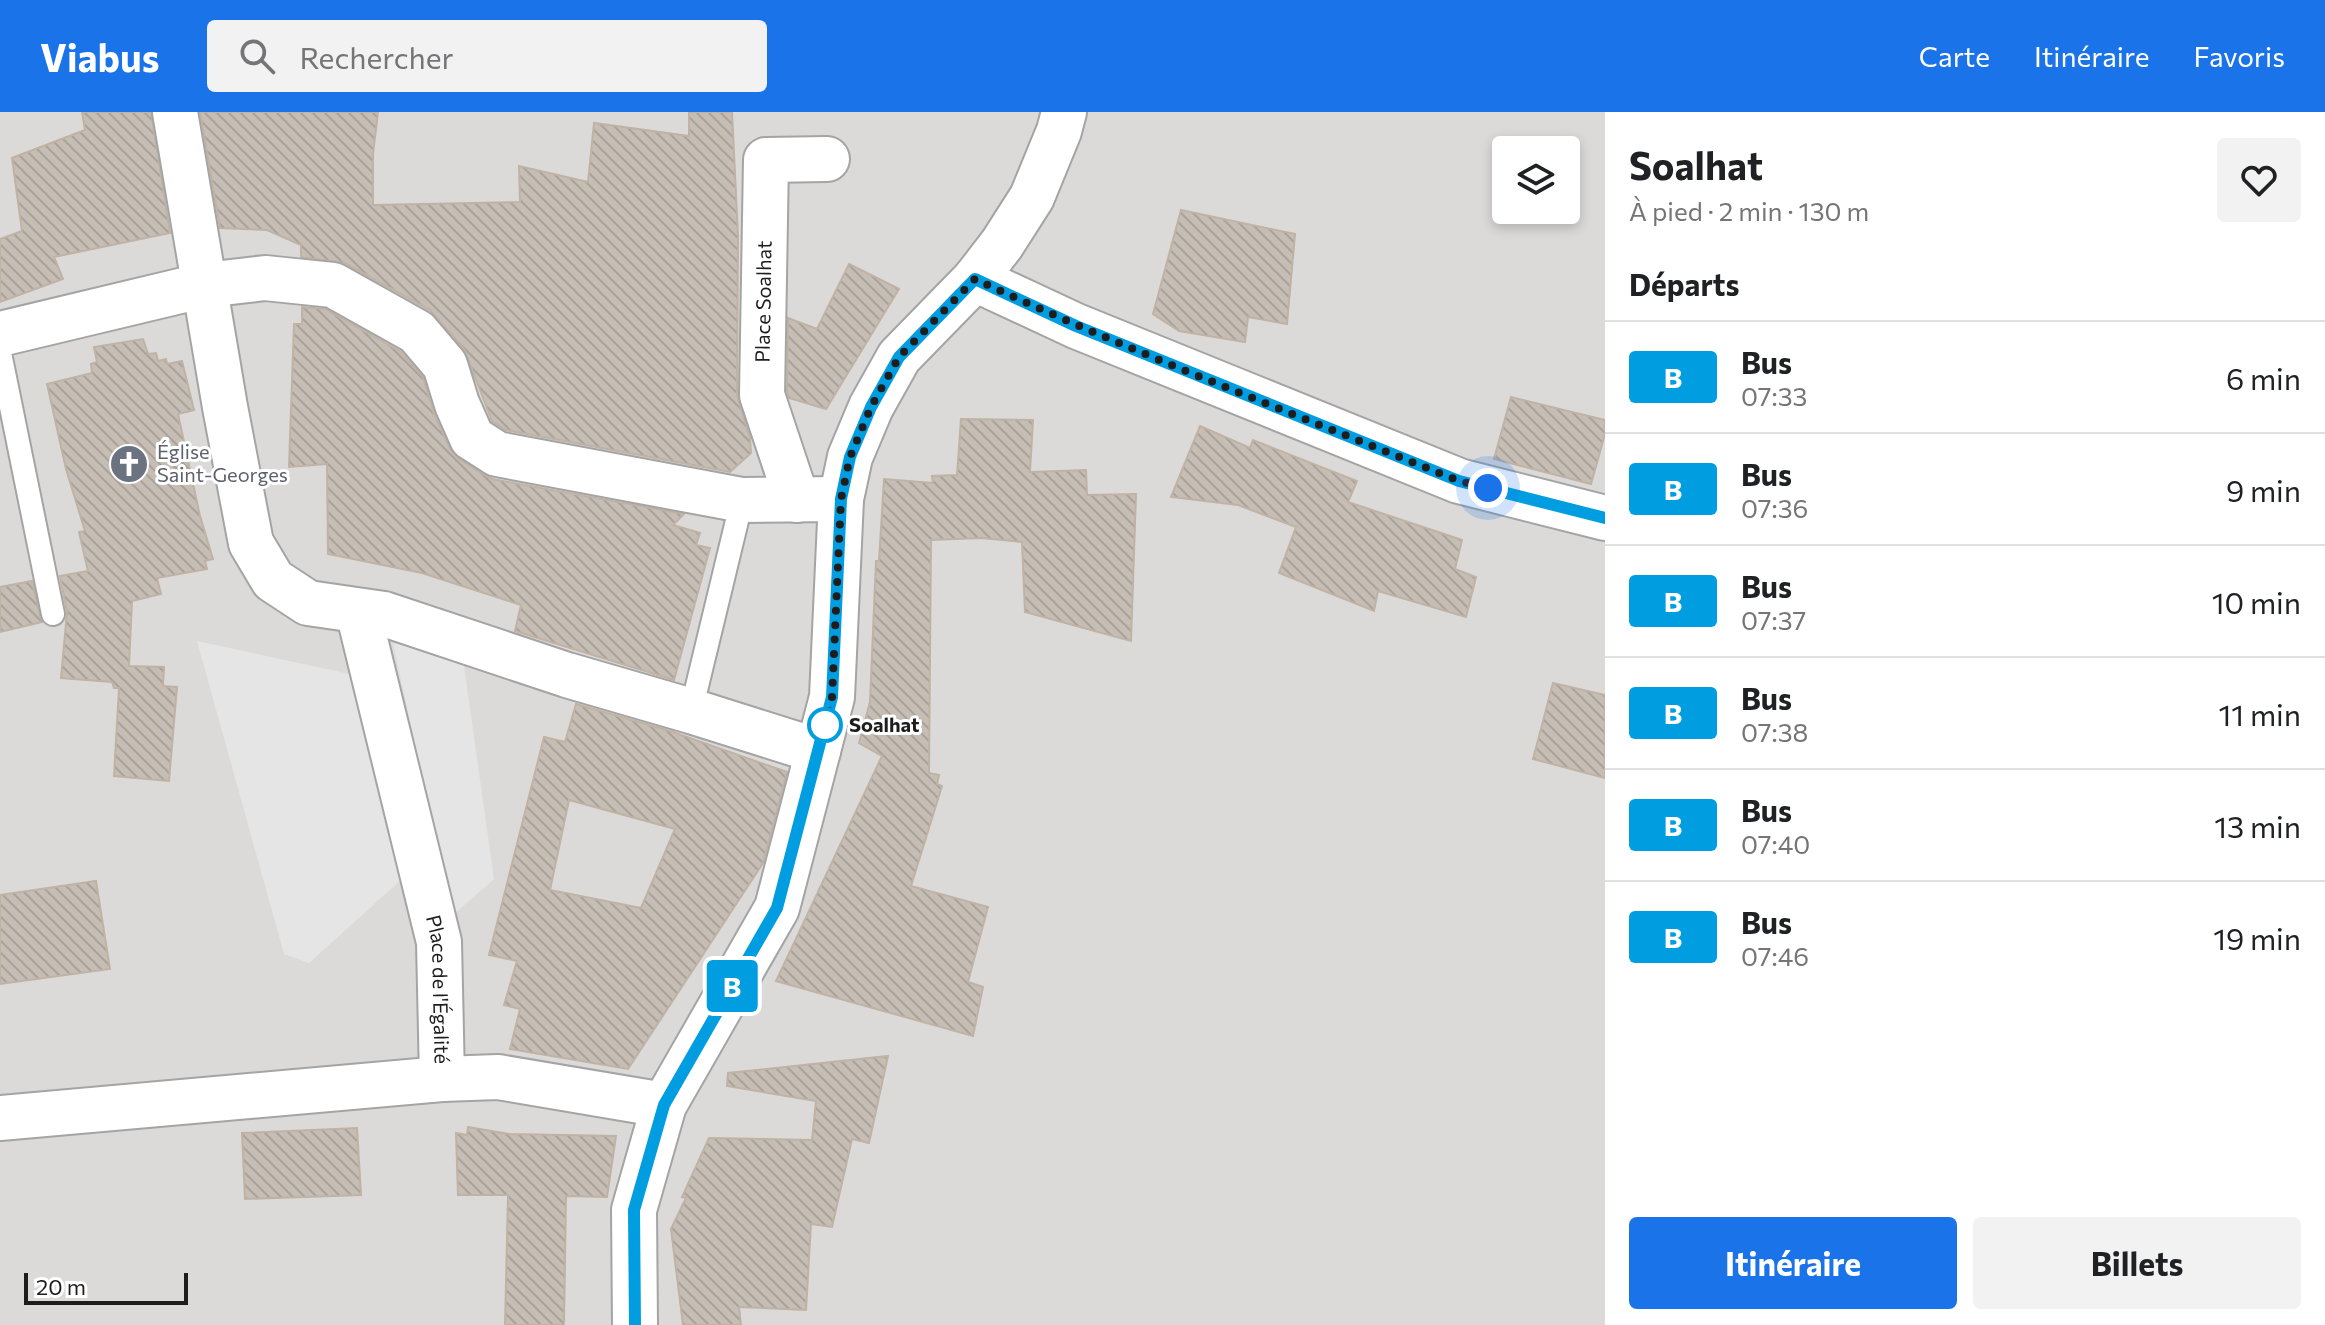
<!DOCTYPE html>
<html lang="fr">
<head>
<meta charset="utf-8">
<style>
  body { margin:0; font-family:Commissioner,sans-serif; background:#f2f2f2; color:#202124; height:100vh; display:flex; flex-direction:column; font-size:30px; white-space:nowrap }
  * { box-sizing:border-box; margin:0 }
  p { font-size:26px; color:#757577 }
  .icon { flex:none; width:44px; height:44px; fill:none; stroke:currentColor; stroke-width:2; stroke-linecap:round; stroke-linejoin:round }
  .map { position:relative; flex:1; overflow:hidden }
  .drawer { display:flex; flex-direction:column; background:#fff; width:720px }
  .drawer>* { flex:none }
  .badge { padding:0 16px; border-radius:6px; font-size:28px; line-height:52px }
  .fabs { position:absolute; left:1492px; top:24px; display:grid; gap:16px }
  .fabs a { display:grid; place-items:center; width:88px; height:88px; border-radius:8px; background:#fff; box-shadow:0 4px 12px #0003; font-size:40px }
  .scale { position:absolute; left:24px; bottom:20px; width:164px; box-sizing:border-box; padding-left:8px; border:4px solid #1d1d1d; border-top:0; font-size:22px; line-height:28px; white-space:nowrap; color:#1d1d1d; -webkit-text-stroke:6px #fff; paint-order:stroke }
  .you { position:absolute; width:40px; height:40px; margin:-20px; border:6px solid #fff; border-radius:50%; background:#1a73e8; box-shadow:0 0 0 12px #1a73e833 }
  .map>.badge { position:absolute; translate:-50% -50%; box-shadow:0 0 0 4px #fff }
  h2 { padding:0 24px; font-size:30px; line-height:72px }
  .round { display:grid; place-items:center; flex:none; width:84px; height:84px; border-radius:8px; background:#f2f2f2 }
  .summary { display:flex; align-items:center; justify-content:space-between; height:136px; padding:0 24px }
  h1 { font-size:38px; font-weight:700; line-height:60px }
  .primary-button { display:flex; gap:16px; margin-top:auto; padding:16px 24px }
  .primary-button a { flex:1; height:92px; border-radius:8px; background:#1a73e8; color:#fff; font-size:32px; font-weight:700; line-height:92px; text-align:center }
  .primary-button a+a { background:#f2f2f2; color:#202124 }
  ul { padding:0; list-style:none }
  li { display:flex; align-items:center; gap:24px; height:112px; padding:0 24px; border-top:2px solid #e0e0e0 }
  li div { flex:1 }
  li b { display:block; font-size:30px }
  li em { font-style:normal }
  li .badge { min-width:88px; font-weight:700; text-align:center }
  header { display:flex; align-items:center; gap:48px; box-sizing:border-box; height:112px; padding:0 40px; background:#1a73e8; color:#fff }
  header strong { font-size:38px }
  nav { display:flex; gap:44px; margin-inline-start:auto; font-size:28px }
  .search { width:560px; height:72px; background:#f2f2f2; display:flex; align-items:center; gap:20px; box-sizing:border-box; padding:0 28px; border-radius:8px; color:#757577; font-size:30px }
  main { display:flex; flex:1; min-height:0 }
  .map>svg:first-child { display:block }
  .residential { fill:#dbdad9; fill-rule:evenodd }
  .parking { fill:#e5e5e5 }
  .building { fill:url(#building-back-hatch); stroke:#c0b2a4; stroke-width:2; fill-rule:evenodd }
  .lines { fill:none; stroke-linecap:round; stroke-linejoin:round }
  .service-casing { stroke:#a4a4a4; stroke-width:26 }
  .minor-casing { stroke:#a4a4a4; stroke-width:48 }
  .tertiary-casing { stroke:#a4a4a4; stroke-width:48 }
  .service { stroke:#fff; stroke-width:22 }
  .minor { stroke:#fff; stroke-width:44 }
  .tertiary { stroke:#fff; stroke-width:44 }
  .line-casing { stroke:#fff; stroke-width:18 }
  .line { stroke:#009ee1; stroke-width:12 }
  .walk { stroke:#1d1d1d; stroke-width:8; stroke-dasharray:0 14.4 }
  .stop-dot { fill:#fff; stroke:#009ee1; stroke-width:4 }
  .labels { text-anchor:middle; stroke-width:6; stroke-linejoin:round; paint-order:stroke }
  .street-label { font-size:20px; fill:#1d1d1d; stroke:#fff }
  .worship-label { font-size:20px; fill:#5b616d; stroke:#fff; text-anchor:start }
  .stop-label { font-size:20px; font-weight:bold; fill:#1d1d1d; stroke:#fff; text-anchor:start }
</style>
</head>
<body>
<header>
<strong>Viabus</strong>
<div class="search"><svg class="icon" aria-label="search" viewBox="0 0 24 24"><circle cx="10" cy="10" r="6"/><path d="M15 15l6 6"/></svg>Rechercher</div>
<nav><a>Carte</a><a>Itinéraire</a><a>Favoris</a></nav>
</header>
<main>
<div class="map">
<svg width="1605" height="1213" viewBox="0 0 1605 1213">
  <defs>
    <pattern id="building-back-hatch" width="6" height="6" patternUnits="userSpaceOnUse" patternTransform="scale(2)"><rect width="6" height="6" fill="#c6beb5"/><path d="M-1 5l2 2M0 0l6 6M5-1l2 2" fill="none" stroke="#aaa39b"/></pattern>
  </defs>
  <rect width="100%" height="100%" fill="#eeebe2"/>
  <!-- residential -->
  <path class="residential" d="M 0,0 L 1605,0 L 1605,1213 L 0,1213 ZM 1506,38 L 1566,38 L 1566,98 L 1506,98 Z"/>
  <!-- parking -->
  <path class="parking" d="M 197,529 L 354,563 L 402,767 L 309,851 L 284,842 Z
    M 393,531 L 463,547 L 494,767 L 452,804 Z"/>
  <!-- building -->
  <path class="building" d="M 82,0 L 151,0 L 170,121 L 54,145 L 63,167 L 0,190 L 0,127 L 22,119 L 12,46 L 85,18 Z
    M 200,0 L 378,0 L 373,42 L 373,93 L 520,90 L 519,54 L 588,70 L 594,11 L 689,24 L 689,0 L 732,0 L 738,124 L 737,283 L 750,326 L 751,341 L 730,360 L 506,318 L 492,309 L 464,237 L 430,198 L 345,151 L 301,145 L 301,133 L 267,118 L 220,116 Z
    M 1181,98 L 1295,122 L 1287,212 L 1248,205 L 1245,230 L 1179,219 L 1153,202 Z
    M 849,152 L 899,177 L 826,297 L 789,286 L 787,279 L 788,206 L 817,217 Z
    M 302,195 L 325,197 L 401,240 L 423,265 L 434,302 L 450,337 L 459,347 L 484,363 L 492,367 L 684,402 L 673,413 L 700,421 L 696,433 L 710,436 L 674,568 L 515,519 L 521,493 L 422,461 L 328,442 L 327,352 L 289,355 L 294,212 L 302,212 Z
    M 143,227 L 148,242 L 156,241 L 158,249 L 166,247 L 167,252 L 182,249 L 194,298 L 178,302 L 200,404 L 213,447 L 205,449 L 207,457 L 157,466 L 161,482 L 132,489 L 129,554 L 164,555 L 163,574 L 177,575 L 169,669 L 114,664 L 119,576 L 114,576 L 112,570 L 61,566 L 67,500 L 60,464 L 88,459 L 79,420 L 85,419 L 66,357 L 47,272 L 92,261 L 91,252 L 97,250 L 94,235 Z
    M 1511,285 L 1605,308 L 1605,322 L 1591,372 L 1494,347 Z
    M 961,307 L 1033,308 L 1030,360 L 1086,358 L 1087,383 L 1136,382 L 1131,529 L 1025,500 L 1022,430 L 981,426 L 931,428 L 929,661 L 939,663 L 937,672 L 942,674 L 911,774 L 988,795 L 968,870 L 983,875 L 973,924 L 776,869 L 882,644 L 859,631 L 870,590 L 876,449 L 879,449 L 884,367 L 933,371 L 932,364 L 957,363 Z
    M 1200,314 L 1250,336 L 1253,328 L 1357,369 L 1348,390 L 1462,428 L 1455,457 L 1476,465 L 1466,505 L 1378,479 L 1374,499 L 1279,461 L 1296,415 L 1238,393 L 1171,385 Z
    M 32,469 L 42,510 L 0,520 L 0,475 Z
    M 1553,571 L 1605,583 L 1605,666 L 1533,647 Z
    M 576,592 L 670,619 L 787,660 L 763,751 L 628,957 L 510,937 L 520,897 L 504,893 L 517,849 L 489,843 L 544,625 L 565,630 ZM 569,688 L 675,717 L 641,796 L 550,778 Z
    M 96,769 L 110,857 L 0,872 L 0,783 Z
    M 888,944 L 869,1031 L 852,1027 L 832,1115 L 811,1112 L 806,1198 L 739,1195 L 741,1213 L 683,1213 L 671,1117 L 686,1086 L 682,1085 L 709,1026 L 812,1028 L 816,989 L 727,974 L 728,961 Z
    M 468,1015 L 509,1022 L 616,1024 L 607,1085 L 566,1084 L 564,1213 L 505,1213 L 508,1083 L 458,1083 L 456,1021 L 467,1023 Z
    M 357,1016 L 361,1083 L 245,1087 L 242,1021 Z"/>
  <g class="lines">
    <defs>
      <path id="service" d="M 0,241 L 53,502
        M 691,599 L 742,388"/>
      <g id="minor">
        <path d="M 175,0 L 225,295 L 251,431 L 273,468 L 308,491 L 384,502 L 567,563 L 691,599 L 818,639"/>
        <path d="M 975,167 L 1076,214 L 1459,369 L 1605,406"/>
        <path d="M 0,222 L 205,173 L 265,166 L 333,173 L 417,220 L 445,253 L 457,292 L 472,326 L 497,342 L 742,388 L 841,387"/>
        <path id="s1" d="M 797,388 L 762,283 L 766,48 L 827,47"/>
        <path id="s2" d="M 358,499 L 439,830 L 442,967"/>
        <path d="M 0,1006 L 442,967 L 498,965 L 664,993"/>
      </g>
      <path id="tertiary" d="M 635,1213 L 634,1098 L 664,993 L 777,796 L 832,585 L 841,387 L 850,345 L 871,295 L 899,245 L 975,167 L 1002,132 L 1032,85 L 1059,19 L 1064,0"/>
    </defs>
    <!-- service casing -->
    <use href="#service" class="service-casing"/>
    <!-- minor casing -->
    <use href="#minor" class="minor-casing"/>
    <!-- tertiary casing -->
    <use href="#tertiary" class="tertiary-casing"/>
    <!-- service -->
    <use href="#service" class="service"/>
    <!-- minor -->
    <use href="#minor" class="minor"/>
    <!-- tertiary -->
    <use href="#tertiary" class="tertiary"/>
  </g>
  <g class="lines">
    <defs>
      <path id="line" d="M 635,1213 L 634,1098 L 664,993 L 777,796 L 825,612 L 832,585 L 841,387 L 850,345 L 871,295 L 899,245 L 975,167 L 1076,214 L 1459,369 L 1605,406"/>
    </defs>
    <!-- line casing -->
    <use href="#line" class="line-casing"/>
    <!-- line -->
    <use href="#line" class="line"/>
    <!-- walk -->
    <path class="walk" d="M 825,613 L 832,585 L 841,387 L 850,345 L 871,295 L 899,245 L 975,167 C 1133,241 1297,303 1459,369 L 1488,376"/>
  </g>
  <!-- icons -->
  <defs>
    <symbol id="church-disc" viewBox="-11 -11 22 22"><circle r="9.5" fill="#6b7280" stroke="#fff"/><path d="M-1.2-6h2.4v3.5h3.3v2.4h-3.3V6h-2.4V-.1h-3.3v-2.4h3.3Z" fill="#fff"/></symbol>
  </defs>
  <g fill-rule="evenodd">
    <use href="#church-disc" x="107" y="330" width="44" height="44"/>
  </g>
  <!-- markers -->
  <circle class="stop-dot" cx="825" cy="613" r="16"/>
  <g class="labels">
    <!-- street labels -->
    <g class="street-label">
      <text dy="7" stroke="none"><textPath href="#s1" startOffset="204">Place Soalhat</textPath></text>
      <text dy="7" stroke="none"><textPath href="#s2" startOffset="388">Place de l'Égalité</textPath></text>
    </g>
    <!-- worship labels -->
    <g class="worship-label">
      <text x="157" y="347">Église<tspan x="157" dy="23">Saint-Georges</tspan></text>
    </g>
    <!-- stop labels -->
    <g class="stop-label">
      <text x="849" y="620">Soalhat</text>
    </g>
  </g>
</svg>
<div class="fabs">
<a><svg class="icon" aria-label="layers" viewBox="0 0 24 24"><path d="M12 4l9 5-9 5-9-5zM3 14l9 5 9-5"/></svg></a>
</div>
<div class="scale">20 m</div>
<div class="you" style="left:1488px;top:376px"></div>
<b class="badge" style="left:732px;top:874px;background:#009ee1;color:#fff">B</b>
</div>
<section class="drawer">
<div class="summary"><div><h1>Soalhat</h1><p>À pied · 2 min · 130 m</p></div><a class="round"><svg class="icon" aria-label="heart" viewBox="0 0 24 24"><path d="M12 20l-8-8c-3-5 5-10 8-4 3-6 11-1 8 4z"/></svg></a></div>
<h2>Départs</h2>
<ul>
<li><span class="badge" style="background:#009ee1;color:#fff">B</span><div><b>Bus</b><p>07:33</p></div><em>6 min</em></li>
<li><span class="badge" style="background:#009ee1;color:#fff">B</span><div><b>Bus</b><p>07:36</p></div><em>9 min</em></li>
<li><span class="badge" style="background:#009ee1;color:#fff">B</span><div><b>Bus</b><p>07:37</p></div><em>10 min</em></li>
<li><span class="badge" style="background:#009ee1;color:#fff">B</span><div><b>Bus</b><p>07:38</p></div><em>11 min</em></li>
<li><span class="badge" style="background:#009ee1;color:#fff">B</span><div><b>Bus</b><p>07:40</p></div><em>13 min</em></li>
<li><span class="badge" style="background:#009ee1;color:#fff">B</span><div><b>Bus</b><p>07:46</p></div><em>19 min</em></li>
</ul>
<div class="primary-button"><a>Itinéraire</a><a>Billets</a></div>
</section>
</main>
</body>
</html>
